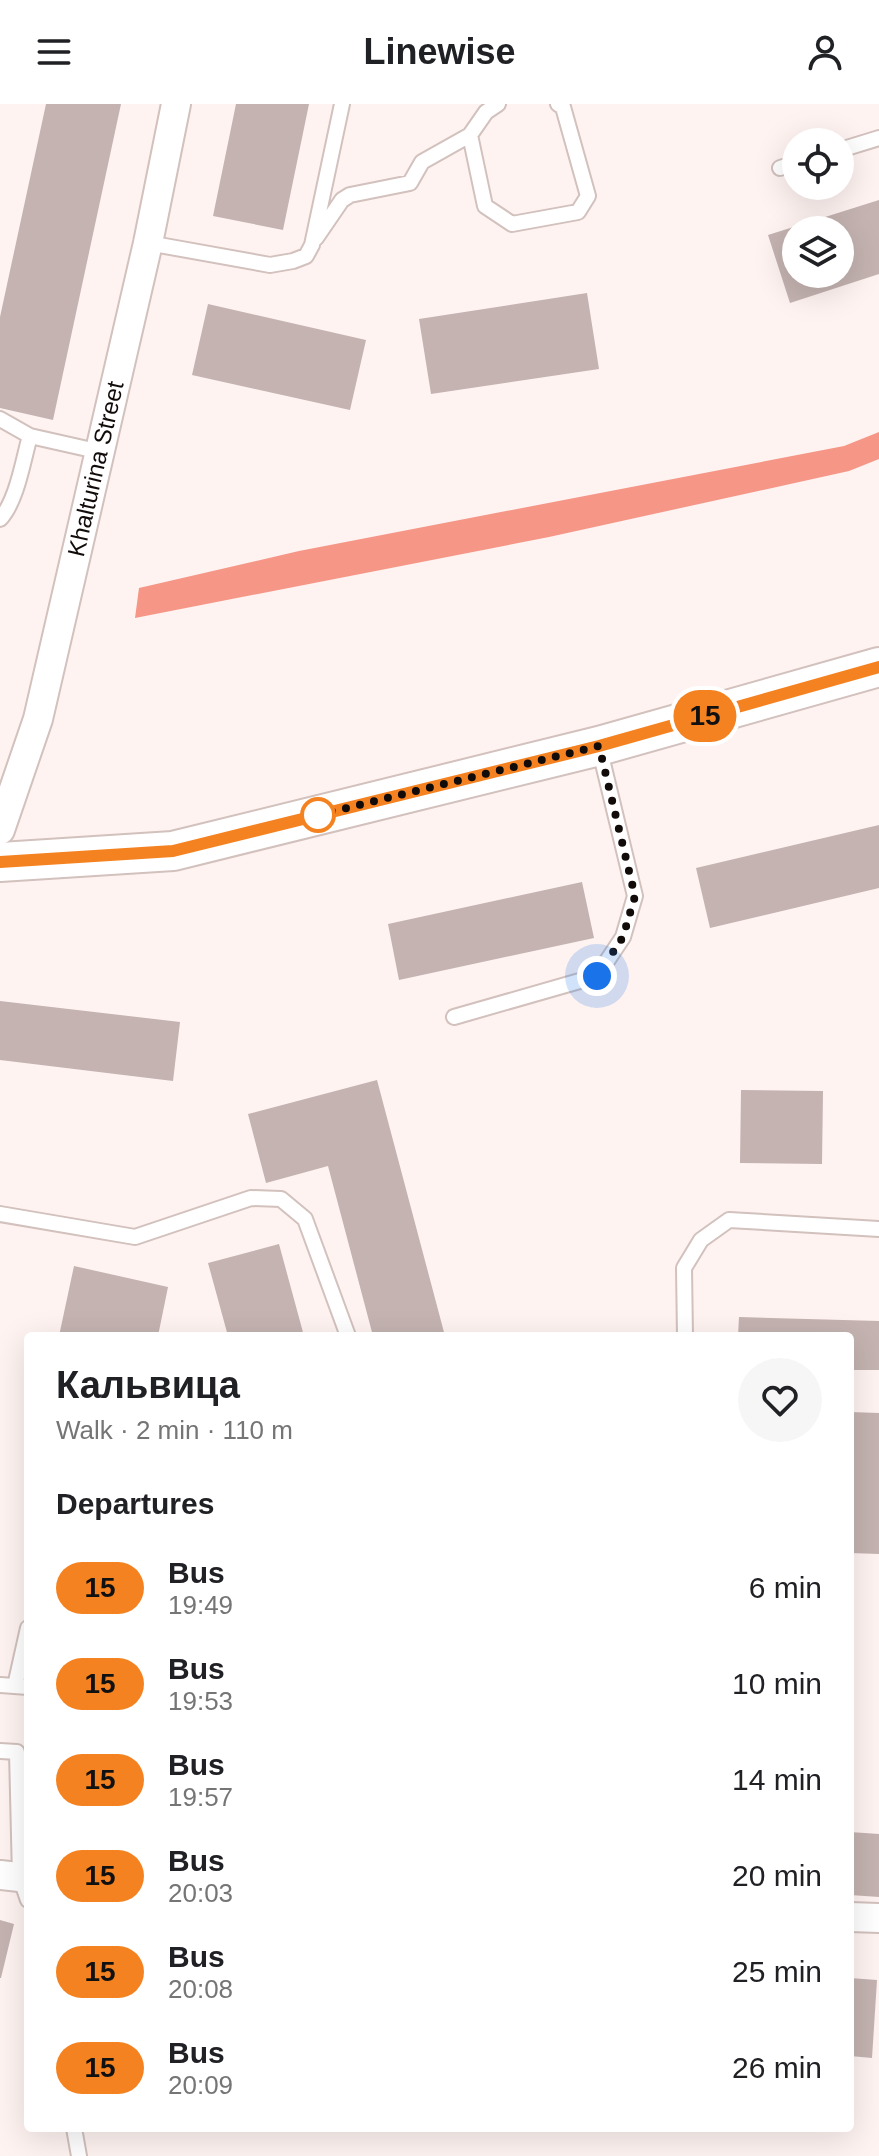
<!DOCTYPE html>
<html lang="en">
<head>
<meta charset="utf-8">
<style>
  body { margin:0; font-family:Helvetica,sans-serif; background:#f6f6f6; color:#202124; height:100vh; display:flex; flex-direction:column; font-size:30px; white-space:nowrap }
  * { box-sizing:border-box; margin:0 }
  p { font-size:26px; color:#757577 }
  .icon { flex:none; width:44px; height:44px; fill:none; stroke:currentColor; stroke-width:2; stroke-linecap:round; stroke-linejoin:round }
  .map { position:relative; flex:1; overflow:hidden }
  .panel { position:absolute; left:24px; top:1228px; width:830px; height:800px; display:flex; flex-direction:column; background:#fff; border-radius:8px; box-shadow:0 8px 32px #0002 }
  .panel>* { flex:none }
  .badge { padding:0 16px; border-radius:26px; font-size:28px; line-height:52px }
  .controls { position:absolute; left:782px; top:24px; display:grid; gap:16px }
  .controls a { display:grid; place-items:center; width:72px; height:72px; border-radius:50%; background:#fff; box-shadow:0 8px 32px #0002; font-size:40px }
  .you { position:absolute; width:40px; height:40px; margin:-20px; border:6px solid #fff; border-radius:50%; background:#1a73e8; box-shadow:0 0 0 12px #1a73e833 }
  .map>.badge { position:absolute; translate:-50% -50%; box-shadow:0 0 0 4px #fff }
  h2 { padding:0 32px; font-size:30px; line-height:72px }
  .round { display:grid; place-items:center; flex:none; width:84px; height:84px; border-radius:42px; background:#f6f6f6 }
  .summary { display:flex; align-items:center; justify-content:space-between; height:136px; padding:0 32px }
  h1 { font-size:38px; font-weight:600; line-height:60px }
  ul { padding:0; list-style:none }
  li { display:flex; align-items:center; gap:24px; height:96px; padding:0 32px }
  li div { flex:1 }
  li b { display:block; font-size:30px }
  li em { font-style:normal }
  li .badge { min-width:88px; font-weight:700; text-align:center }
  header { display:flex; justify-content:space-between; align-items:center; height:104px; padding:0 32px; background:#fff; font-size:36px; font-weight:600 }
  .map>svg:first-child { display:block }
  .water { fill:#f59687 }
  .building { fill:#c4b3b0; fill-rule:evenodd }
  .lines { fill:none; stroke-linecap:round; stroke-linejoin:round }
  .lane-casing { stroke:#d2c1bd; stroke-width:18 }
  .street-casing { stroke:#d2c1bd; stroke-width:32 }
  .secondary-casing { stroke:#d2c1bd; stroke-width:42 }
  .lane { stroke:#fff; stroke-width:14 }
  .street { stroke:#fff; stroke-width:28 }
  .secondary { stroke:#fff; stroke-width:38 }
  .line-casing { stroke:#fff; stroke-width:18 }
  .line { stroke:#f58220; stroke-width:12 }
  .walk { stroke:#110b0a; stroke-width:8; stroke-dasharray:0 14.4 }
  .stop-dot { fill:#fff; stroke:#f58220; stroke-width:4 }
  .labels { text-anchor:middle; stroke-width:8; stroke-linejoin:round; paint-order:stroke }
  .street-label { font-size:24px; fill:#110b0a; stroke:#fef3f1 }
</style>
</head>
<body>
<header><svg class="icon" aria-label="menu" viewBox="0 0 24 24"><path d="M4 6h16M4 12h16M4 18h16"/></svg>Linewise<svg class="icon" aria-label="person" viewBox="0 0 24 24"><circle cx="12" cy="8" r="4"/><path d="M4 21q1-7 8-7t8 7"/></svg></header>
<div class="map">
<svg width="879" height="2052" viewBox="0 0 879 2052">
  <rect width="100%" height="100%" fill="#fef3f1"/>
  <!-- water -->
  <path class="water" d="M 879,328 L 879,355 L 849,367 L 549,433 L 135,514 L 139,484 L 299,447 L 844,342 Z"/>
  <!-- building -->
  <path class="building" d="M 46,0 L 121,0 L 53,316 L 0,304 L 0,213 Z
    M 236,0 L 309,0 L 283,126 L 213,112 Z
    M 879,96 L 879,170 L 790,199 L 768,131 ZM 796,126 L 840,126 L 840,170 L 796,170 Z
    M 587,189 L 599,265 L 431,290 L 419,215 Z
    M 208,200 L 366,236 L 350,306 L 192,271 Z
    M 879,721 L 879,784 L 710,824 L 696,764 Z
    M 582,778 L 594,834 L 399,876 L 388,820 Z
    M 0,897 L 180,918 L 173,977 L 0,956 Z
    M 377,976 L 445,1232 L 373,1232 L 328,1062 L 266,1079 L 248,1010 Z
    M 741,986 L 823,987 L 822,1060 L 740,1059 Z
    M 279,1140 L 304,1232 L 228,1232 L 208,1159 Z
    M 74,1162 L 168,1183 L 158,1232 L 59,1232 Z
    M 739,1213 L 879,1217 L 879,1266 L 850,1266 L 850,1232 L 738,1232 Z
    M 850,1308 L 879,1309 L 879,1450 L 850,1449 Z
    M 850,1728 L 879,1730 L 879,1793 L 850,1791 Z
    M 0,1816 L 14,1820 L 1,1874 L 0,1874 Z
    M 850,1874 L 877,1876 L 872,1954 L 850,1952 Z"/>
  <g class="lines">
    <defs>
      <path id="lane" d="M 498,0 L 486,8 L 470,31 L 485,102 L 512,120 L 578,108 L 588,92 L 563,3 L 558,0
        M 840,46 L 879,34
        M 780,64 L 796,59
        M 316,134 L 342,96 L 350,91 L 410,79 L 422,58 L 470,31
        M 148,139 L 270,161 L 293,157 L 306,152 L 312,141 L 342,0
        M 0,315 L 30,332
        M 0,415 C 17,397 23,356 30,332 L 101,348
        M 454,913 L 597,872 L 623,833 L 635,792 L 599,643
        M 0,1110 L 135,1133 L 251,1094 L 281,1095 L 305,1115 L 348,1232
        M 685,1232 L 684,1164 L 701,1136 L 729,1116 L 879,1125
        M 0,1581 L 28,1583
        M 15,1582 L 28,1524
        M 0,1647 L 17,1648 L 20,1773 L 28,1796
        M 74,2024 L 79,2052"/>
      <g id="street">
        <path id="s1" d="M 0,726 L 38,615 L 148,139 L 176,0"/>
        <path d="M 0,1771 L 28,1774"/>
        <path d="M 850,1813 L 879,1814"/>
      </g>
      <path id="secondary" d="M 0,758 L 173,747 L 599,642 L 879,563"/>
    </defs>
    <!-- lane casing -->
    <use href="#lane" class="lane-casing"/>
    <!-- street casing -->
    <use href="#street" class="street-casing"/>
    <!-- secondary casing -->
    <use href="#secondary" class="secondary-casing"/>
    <!-- lane -->
    <use href="#lane" class="lane"/>
    <!-- street -->
    <use href="#street" class="street"/>
    <!-- secondary -->
    <use href="#secondary" class="secondary"/>
  </g>
  <g class="lines">
    <defs>
      <path id="line" d="M 0,758 L 173,747 L 599,642 L 879,563"/>
    </defs>
    <!-- line casing -->
    <use href="#line" class="line-casing"/>
    <!-- line -->
    <use href="#line" class="line"/>
    <!-- walk -->
    <path class="walk" d="M 318,711 L 599,642 L 635,792 L 623,833 L 597,872"/>
  </g>
  <!-- markers -->
  <circle class="stop-dot" cx="318" cy="711" r="16"/>
  <g class="labels">
    <!-- street labels -->
    <g class="street-label">
      <text dy="8" stroke="none"><textPath href="#s1" startOffset="374">Khalturina Street</textPath></text>
    </g>
  </g>
</svg>
<div class="controls">
<a><svg class="icon" aria-label="locate" viewBox="0 0 24 24"><circle cx="12" cy="12" r="6"/><path d="M12 2v4M12 18v4M2 12h4M18 12h4"/></svg></a>
<a><svg class="icon" aria-label="layers" viewBox="0 0 24 24"><path d="M12 4l9 5-9 5-9-5zM3 14l9 5 9-5"/></svg></a>
</div>
<div class="you" style="left:597px;top:872px"></div>
<b class="badge" style="left:705px;top:612px;background:#f58220;color:#111">15</b>
<section class="panel">
<div class="summary"><div><h1>Кальвица</h1><p>Walk · 2 min · 110 m</p></div><a class="round"><svg class="icon" aria-label="heart" viewBox="0 0 24 24"><path d="M12 20l-8-8c-3-5 5-10 8-4 3-6 11-1 8 4z"/></svg></a></div>
<h2>Departures</h2>
<ul>
<li><span class="badge" style="background:#f58220;color:#111">15</span><div><b>Bus</b><p>19:49</p></div><em>6 min</em></li>
<li><span class="badge" style="background:#f58220;color:#111">15</span><div><b>Bus</b><p>19:53</p></div><em>10 min</em></li>
<li><span class="badge" style="background:#f58220;color:#111">15</span><div><b>Bus</b><p>19:57</p></div><em>14 min</em></li>
<li><span class="badge" style="background:#f58220;color:#111">15</span><div><b>Bus</b><p>20:03</p></div><em>20 min</em></li>
<li><span class="badge" style="background:#f58220;color:#111">15</span><div><b>Bus</b><p>20:08</p></div><em>25 min</em></li>
<li><span class="badge" style="background:#f58220;color:#111">15</span><div><b>Bus</b><p>20:09</p></div><em>26 min</em></li>
</ul>
</section>
</div>
</body>
</html>
